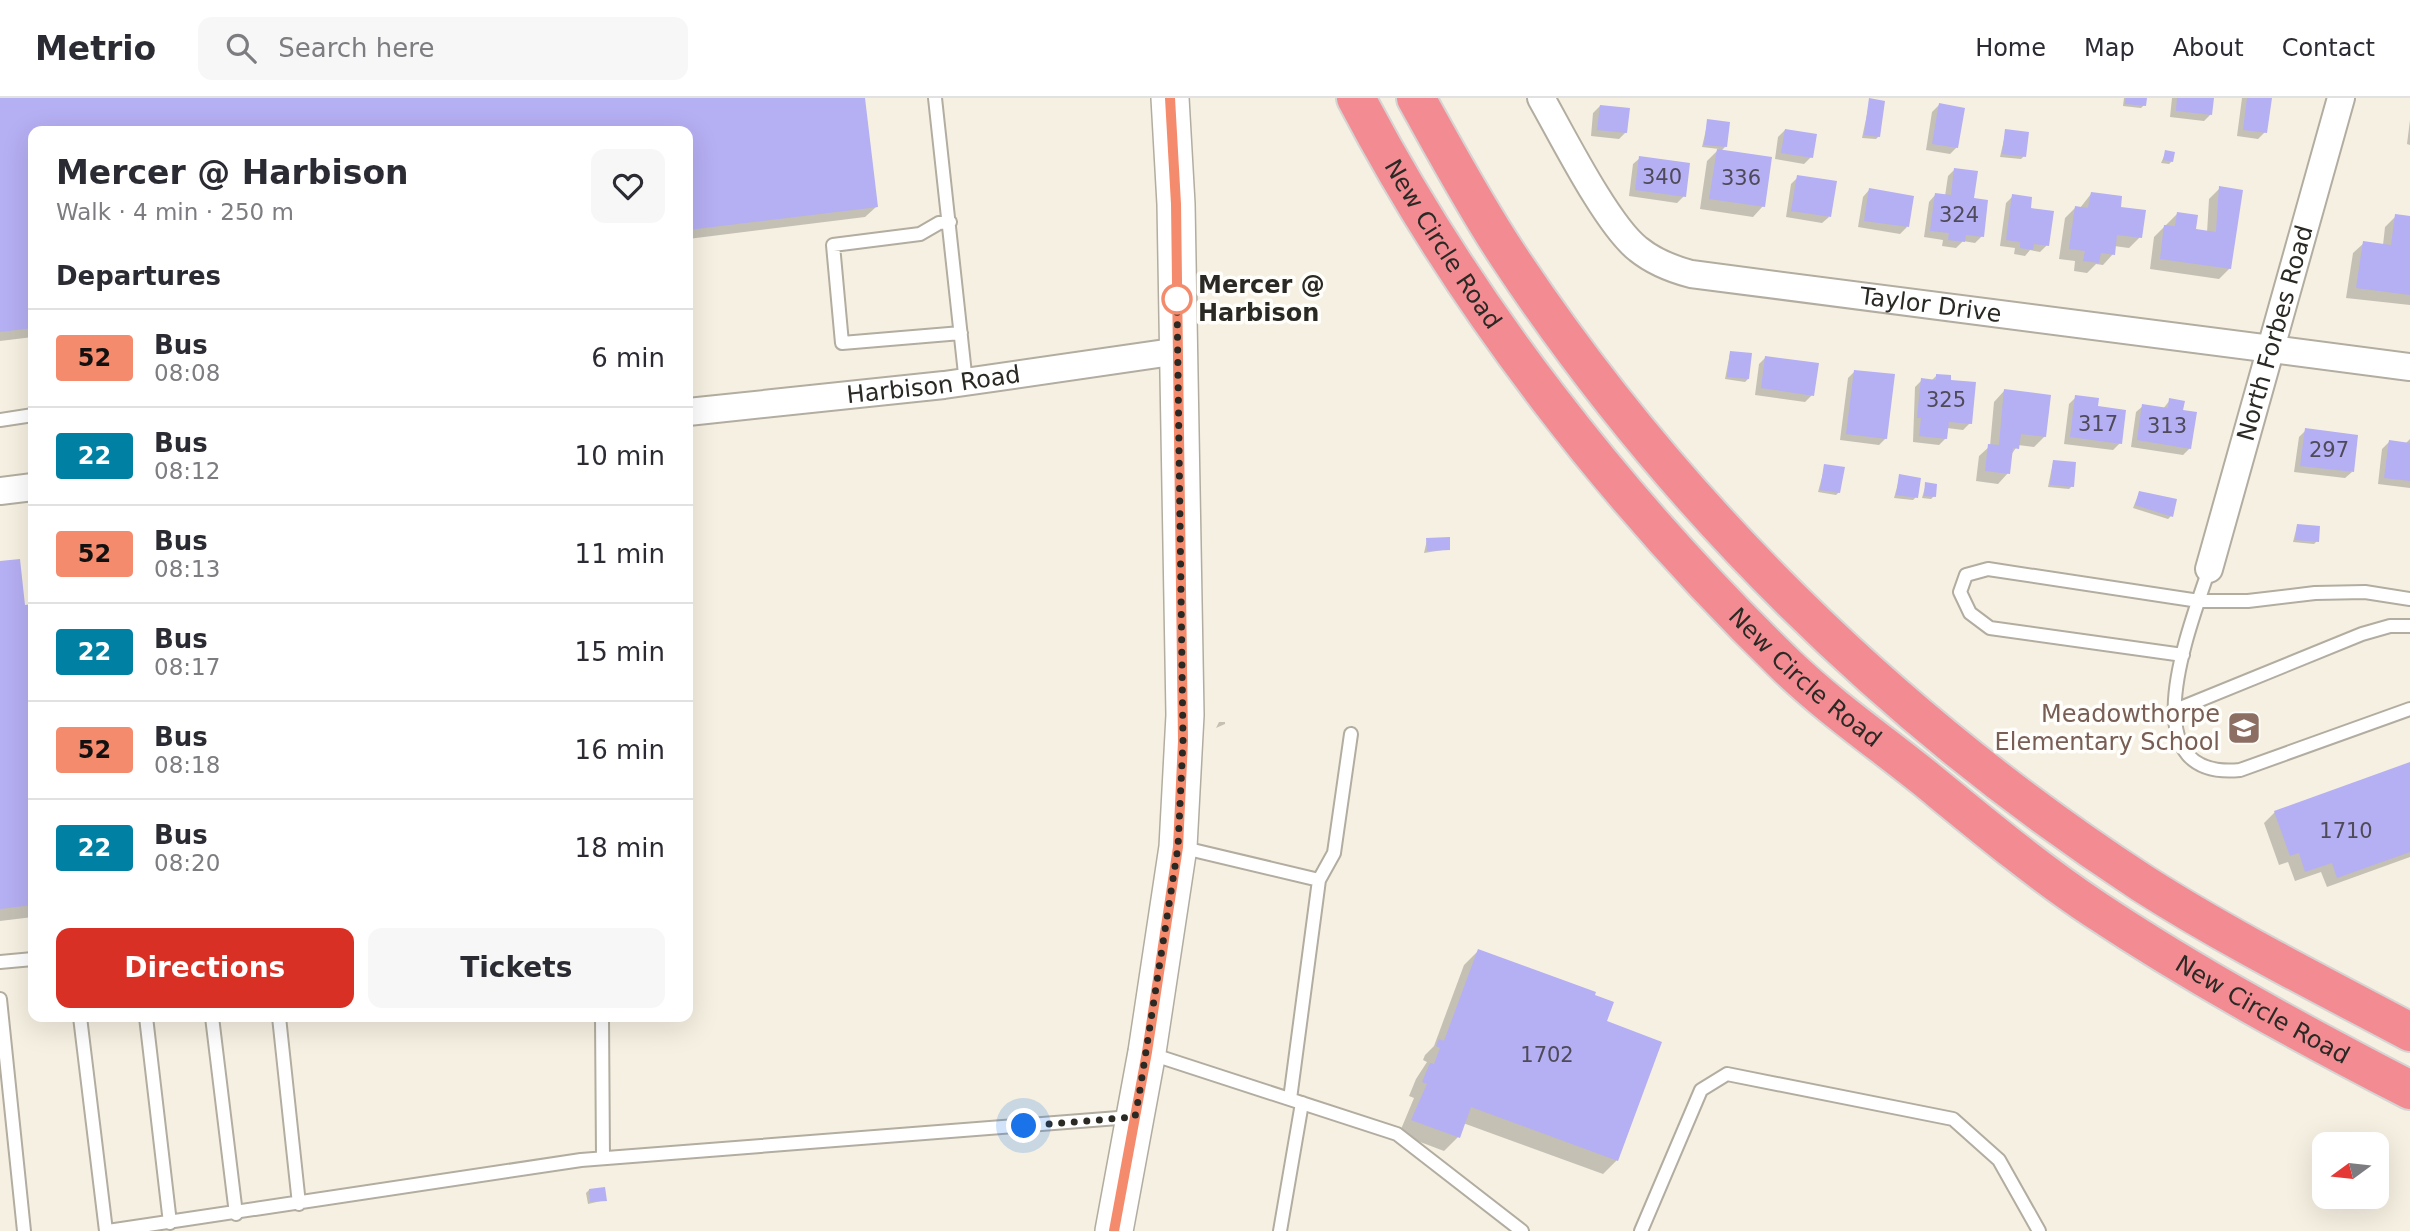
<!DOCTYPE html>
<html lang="en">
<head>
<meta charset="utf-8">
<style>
  body { margin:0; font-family:"DejaVu Sans",sans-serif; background:#f7f7f7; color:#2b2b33; height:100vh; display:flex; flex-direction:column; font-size:26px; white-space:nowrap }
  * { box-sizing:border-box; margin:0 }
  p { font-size:23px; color:#7c7c81 }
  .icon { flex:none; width:38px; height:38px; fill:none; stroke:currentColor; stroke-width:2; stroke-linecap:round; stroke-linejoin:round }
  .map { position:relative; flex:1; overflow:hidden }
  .drawer { position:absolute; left:28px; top:28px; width:665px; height:896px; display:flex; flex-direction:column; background:#fff; border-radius:14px; box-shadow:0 7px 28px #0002 }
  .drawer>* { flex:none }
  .badge { padding:0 14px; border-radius:5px; font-size:24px; line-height:46px }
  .needle { width:46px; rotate:255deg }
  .tools { position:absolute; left:2312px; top:1034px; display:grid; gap:14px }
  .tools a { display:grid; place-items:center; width:77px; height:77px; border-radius:14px; background:#fff; box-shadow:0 7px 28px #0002; font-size:35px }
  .you { position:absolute; width:35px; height:35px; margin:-18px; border:5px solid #fff; border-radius:50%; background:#1a73e8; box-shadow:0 0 0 10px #1a73e833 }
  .map>.badge { position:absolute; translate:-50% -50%; box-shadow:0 0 0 4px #fff }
  h2 { padding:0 28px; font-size:26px; line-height:63px }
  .round { display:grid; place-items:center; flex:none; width:74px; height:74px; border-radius:14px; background:#f7f7f7 }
  .overview { display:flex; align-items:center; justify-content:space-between; height:119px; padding:0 28px }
  h1 { font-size:33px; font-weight:700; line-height:52px }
  .primary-button { display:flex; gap:14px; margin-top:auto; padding:14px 28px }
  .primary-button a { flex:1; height:80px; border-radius:14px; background:#d93025; color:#fff; font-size:28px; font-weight:700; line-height:80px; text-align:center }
  .primary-button a+a { background:#f7f7f7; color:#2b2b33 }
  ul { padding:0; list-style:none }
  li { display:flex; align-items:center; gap:21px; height:98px; padding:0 28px; border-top:2px solid #e1e1e2 }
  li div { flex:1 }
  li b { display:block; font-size:26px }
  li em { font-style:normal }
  li .badge { min-width:77px; font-weight:700; text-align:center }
  header { display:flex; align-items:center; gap:42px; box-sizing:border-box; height:98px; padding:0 35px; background:#fff; border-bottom:2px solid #e1e1e2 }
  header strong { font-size:33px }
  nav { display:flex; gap:38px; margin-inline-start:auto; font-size:24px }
  .search { width:490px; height:63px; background:#f7f7f7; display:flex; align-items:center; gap:18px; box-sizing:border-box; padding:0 24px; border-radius:14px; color:#7c7c81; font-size:26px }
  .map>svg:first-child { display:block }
  .shadow { fill:#0003 }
  .building { fill:#b5aff3 }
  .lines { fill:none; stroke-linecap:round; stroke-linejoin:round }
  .lane-casing { stroke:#b2ada0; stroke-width:16 }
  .street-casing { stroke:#b2ada0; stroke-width:30 }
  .secondary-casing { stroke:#b2ada0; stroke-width:40 }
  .highway-casing { stroke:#d5d4d3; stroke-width:42 }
  .lane { stroke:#fff; stroke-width:12 }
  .street { stroke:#fff; stroke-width:26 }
  .secondary { stroke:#fff; stroke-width:37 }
  .highway { stroke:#f38b92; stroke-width:38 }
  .line-casing { stroke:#fff; stroke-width:16 }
  .line { stroke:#f58b6d; stroke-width:10 }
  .walk { stroke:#2b2924; stroke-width:7; stroke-dasharray:0 12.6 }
  .stop-dot { fill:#fff; stroke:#f58b6d; stroke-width:3.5 }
  .labels { text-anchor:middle; stroke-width:7; stroke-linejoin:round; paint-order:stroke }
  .number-label { font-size:21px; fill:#4e4a58 }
  .street-label { font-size:24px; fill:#2b2924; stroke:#fffefb }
  .stop-label { font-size:24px; font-weight:bold; fill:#2b2924; stroke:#fffefb; text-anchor:start }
  .education-label { font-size:24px; fill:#785e54; stroke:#fffefb; text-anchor:end }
</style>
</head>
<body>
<header>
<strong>Metrio</strong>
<div class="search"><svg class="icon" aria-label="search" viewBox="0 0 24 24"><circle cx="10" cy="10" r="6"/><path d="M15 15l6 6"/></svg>Search here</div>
<nav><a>Home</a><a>Map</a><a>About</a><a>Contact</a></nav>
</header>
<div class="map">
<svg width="2410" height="1133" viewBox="0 0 2410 1133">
  <rect width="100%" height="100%" fill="#f6f0e2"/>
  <!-- shadow -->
  <path class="shadow" d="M 0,0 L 863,0 L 876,109 L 865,119 L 688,141 L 688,33 L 33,33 L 33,239 L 0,243 Z
    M 2124,0 L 2145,0 L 2144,7 L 2141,10 L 2123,8 Z
    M 2172,0 L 2212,0 L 2210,17 L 2204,23 L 2170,19 Z
    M 2242,0 L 2270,0 L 2265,34 L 2258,41 L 2237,38 Z
    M 1870,2 L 1879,38 L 1876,41 L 1862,40 Z
    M 1939,7 L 1957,49 L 1950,56 L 1926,52 L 1932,14 Z
    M 1600,8 L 1626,34 L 1619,41 L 1591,38 L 1593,15 Z
    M 2410,22 L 2410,47 L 2407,46 Z
    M 1708,23 L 1725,49 L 1721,53 L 1763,108 L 1753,119 L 1700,111 L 1707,63 L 1719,51 L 1702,49 Z
    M 1785,32 L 1811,59 L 1804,66 L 1775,61 L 1778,39 Z
    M 2006,33 L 2024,58 L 2021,61 L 2000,59 Z
    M 2166,54 L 2172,63 L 2169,66 L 2161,65 Z
    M 1640,60 L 1684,98 L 1677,105 L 1629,98 L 1633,66 Z
    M 1955,71 L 1972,102 L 1982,138 L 1975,145 L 1963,143 L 1956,150 L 1942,148 L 1943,142 L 1924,139 L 1929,104 L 1935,97 L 1945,98 L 1948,78 Z
    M 1798,79 L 1829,119 L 1822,125 L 1786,119 L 1791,86 Z
    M 2220,90 L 2230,170 L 2219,181 L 2150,171 L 2154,139 L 2177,116 L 2194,133 L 2207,135 L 2209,101 Z
    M 1869,92 L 1907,129 L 1900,136 L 1858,129 L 1863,99 Z
    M 2091,96 L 2119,110 L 2140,139 L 2129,150 L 2114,148 L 2113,156 L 2103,167 L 2096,166 L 2087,175 L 2074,173 L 2075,163 L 2059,161 L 2065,120 L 2075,110 L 2080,110 Z
    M 2013,98 L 2029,111 L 2047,147 L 2040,154 L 2030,152 L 2025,158 L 2014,156 L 2015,150 L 2000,148 L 2006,105 Z
    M 2396,118 L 2410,120 L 2410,207 L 2346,200 L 2353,155 L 2364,145 L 2383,147 L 2385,129 Z
    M 1730,255 L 1748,281 L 1745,284 L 1725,281 Z
    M 1766,259 L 1812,297 L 1805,304 L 1755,297 L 1759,266 Z
    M 1855,273 L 1886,340 L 1879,347 L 1840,342 L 1848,280 Z
    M 1937,277 L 1970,325 L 1963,332 L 1947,330 L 1946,340 L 1939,347 L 1913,344 L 1915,289 L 1922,282 L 1931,283 Z
    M 2004,293 L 2045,338 L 2034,349 L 2018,347 L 2011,357 L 2008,375 L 1998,386 L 1976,383 L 1979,358 L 1990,348 L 1994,304 Z
    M 2076,299 L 2096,309 L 2120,345 L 2113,352 L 2064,346 L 2069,306 Z
    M 2170,302 L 2181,314 L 2190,350 L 2183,357 L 2131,349 L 2136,314 L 2143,308 L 2163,311 Z
    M 2306,332 L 2352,374 L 2345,380 L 2294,374 L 2299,339 Z
    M 2410,341 L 2410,390 L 2378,386 L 2382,351 L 2389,344 L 2405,346 Z
    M 2053,364 L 2072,388 L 2069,391 L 2048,389 Z
    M 1825,368 L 1839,394 L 1836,397 L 1818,394 Z
    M 1900,378 L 1916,399 L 1913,402 L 1894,400 Z
    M 1926,386 L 1934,398 L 1931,401 L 1922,400 Z
    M 2139,395 L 2171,418 L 2168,421 L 2133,410 Z
    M 2297,428 L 2317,443 L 2314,446 L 2293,444 Z
    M 1427,442 L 1449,451 L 1424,455 Z
    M 0,465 L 24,509 L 33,508 L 33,819 L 0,823 Z
    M 1219,624 L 1225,624 L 1225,626 L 1216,630 Z
    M 2410,666 L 2410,759 L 2327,789 L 2321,774 L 2295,783 L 2288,764 L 2279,767 L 2264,725 L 2275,714 Z
    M 1478,853 L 1605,924 L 1617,1062 L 1603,1076 L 1463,1025 L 1458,1039 L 1444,1053 L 1399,1036 L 1414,1000 L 1409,998 L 1416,981 L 1427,964 L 1423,962 L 1425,957 L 1434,948 L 1464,867 Z
    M 589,1092 L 605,1102 L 588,1106 L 586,1095 Z"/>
  <!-- building -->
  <path class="building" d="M 0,0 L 865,0 L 878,109 L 688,132 L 688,33 L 33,33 L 33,230 L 0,234 Z
    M 1869,0 L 1885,3 L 1880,39 L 1864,37 Z
    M 2126,0 L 2147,0 L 2146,8 L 2125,6 Z
    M 2177,0 L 2214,0 L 2212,17 L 2176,13 Z
    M 2247,0 L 2272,0 L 2267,35 L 2243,32 Z
    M 1939,5 L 1965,10 L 1958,50 L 1932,46 Z
    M 1600,7 L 1630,10 L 1627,35 L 1597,32 Z
    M 1707,21 L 1730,24 L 1727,49 L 1704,47 Z
    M 1785,31 L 1817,36 L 1813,60 L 1781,55 Z
    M 2005,31 L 2029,34 L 2026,59 L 2002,56 Z
    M 1717,51 L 1772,59 L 1765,109 L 1709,101 Z
    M 2165,52 L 2175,54 L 2173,64 L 2163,62 Z
    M 1639,58 L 1690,65 L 1686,99 L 1635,92 Z
    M 1954,70 L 1978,73 L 1974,100 L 1988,102 L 1984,139 L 1966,137 L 1965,144 L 1948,142 L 1949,135 L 1930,133 L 1935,95 L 1951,97 Z
    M 1797,77 L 1837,83 L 1831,119 L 1791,113 Z
    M 2219,88 L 2243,92 L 2231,171 L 2160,161 L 2164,127 L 2175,128 L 2177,114 L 2198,117 L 2196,131 L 2216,134 Z
    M 1869,90 L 1914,98 L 1909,129 L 1864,123 Z
    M 2091,94 L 2122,98 L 2121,109 L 2146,112 L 2142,140 L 2117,137 L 2115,157 L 2101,155 L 2099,165 L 2083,163 L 2085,153 L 2069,151 L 2075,108 L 2088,110 Z
    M 2012,96 L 2032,99 L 2031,110 L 2054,113 L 2049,148 L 2034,146 L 2033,152 L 2020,150 L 2020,144 L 2006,142 Z
    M 2395,116 L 2410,118 L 2410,197 L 2356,190 L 2363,143 L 2391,147 Z
    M 1730,253 L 1752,255 L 1749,281 L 1727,279 Z
    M 1765,258 L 1819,265 L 1814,298 L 1761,290 Z
    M 1854,272 L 1895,276 L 1887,341 L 1846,336 Z
    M 1936,276 L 1951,277 L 1951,282 L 1976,284 L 1972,326 L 1949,324 L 1947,341 L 1919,338 L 1921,320 L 1917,320 L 1921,280 L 1936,282 Z
    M 2004,291 L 2051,297 L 2046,339 L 2021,336 L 2019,351 L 2013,350 L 2010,376 L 1985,373 L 1988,346 L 1999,347 Z
    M 2075,297 L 2099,300 L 2098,308 L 2126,312 L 2122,346 L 2070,339 Z
    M 2169,300 L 2185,303 L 2183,312 L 2197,314 L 2191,351 L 2137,342 L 2142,306 L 2168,310 Z
    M 2305,330 L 2358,337 L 2354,374 L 2300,368 Z
    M 2389,342 L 2410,345 L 2410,383 L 2384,380 Z
    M 2053,362 L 2076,364 L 2074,389 L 2050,387 Z
    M 1824,366 L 1845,369 L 1840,395 L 1820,392 Z
    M 1899,376 L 1921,380 L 1918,400 L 1896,397 Z
    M 1925,384 L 1937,386 L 1936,399 L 1924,398 Z
    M 2139,393 L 2177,401 L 2173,419 L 2135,407 Z
    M 2297,426 L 2320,428 L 2319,444 L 2295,442 Z
    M 1450,439 L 1450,452 L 1427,453 L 1426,440 Z
    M 20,461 L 25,507 L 33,506 L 33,807 L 0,811 L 0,463 Z
    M 2410,664 L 2410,754 L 2337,780 L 2332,765 L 2305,774 L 2299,755 L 2290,758 L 2274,713 Z
    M 1478,851 L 1596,894 L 1595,897 L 1614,904 L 1607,923 L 1662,944 L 1618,1063 L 1471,1009 L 1460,1040 L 1411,1022 L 1427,986 L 1422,984 L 1430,965 L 1434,966 L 1440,950 L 1436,948 L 1439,941 L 1444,943 Z
    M 605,1089 L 607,1103 L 590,1104 L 589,1091 Z"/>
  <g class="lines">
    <defs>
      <path id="lane" d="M 935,0 L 966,285
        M 950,124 L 939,125 L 920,136 L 833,147 L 842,245 L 961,235
        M 0,322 L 33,317
        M 2209,471 C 2191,527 2127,683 2240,672 L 2410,611
        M 2183,557 L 1990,530 L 1970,515 L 1960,494 L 1966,477 L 1988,471 L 2199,503 L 2248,503 L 2315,495 L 2365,494 L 2410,501
        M 2173,613 L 2362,536 L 2390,528 L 2410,528
        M 1180,749 L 1319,782
        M 0,864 L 33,861
        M 0,901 L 24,1133
        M 80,919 L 106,1133
        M 146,919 L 170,1125
        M 212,919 L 236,1116
        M 279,919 L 299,1106
        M 602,919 L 603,1060
        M 1148,955 L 1397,1036 L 1522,1133
        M 1290,1001 L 1319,782 L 1334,755 L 1351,636
        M 108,1133 L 581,1062 L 1131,1019
        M 1280,1133 L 1302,1005
        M 1641,1133 L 1701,992 L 1727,976 L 1953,1021 L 1999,1062 L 2039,1133"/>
      <g id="street">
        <path id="s1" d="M 1541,0 C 1562,37 1607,127 1638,151 C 1654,164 1672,171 1691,176 L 2410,269"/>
        <path id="s2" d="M 688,314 L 944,287 L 1179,253"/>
        <path d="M 0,393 L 33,389"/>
        <path id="s3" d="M 2209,471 L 2341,0"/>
      </g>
      <path id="secondary" d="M 1114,1133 L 1147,954 L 1178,749 L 1185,617 L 1176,106 L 1170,0"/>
      <g id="highway">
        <path id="s4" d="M 1356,0 C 1466,210 1618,404 1788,569 C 1831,610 1880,644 1926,681 C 1981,726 2036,772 2096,812 C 2197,879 2302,936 2410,992"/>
        <path d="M 1416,0 C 1445,52 1474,106 1507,156 C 1671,405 1892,622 2142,785 C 2228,840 2320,886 2410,934"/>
      </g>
    </defs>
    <!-- lane casing -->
    <use href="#lane" class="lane-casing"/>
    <!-- street casing -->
    <use href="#street" class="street-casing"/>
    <!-- secondary casing -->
    <use href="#secondary" class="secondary-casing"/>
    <!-- highway casing -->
    <use href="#highway" class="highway-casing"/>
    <!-- lane -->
    <use href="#lane" class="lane"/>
    <!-- street -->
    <use href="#street" class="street"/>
    <!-- secondary -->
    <use href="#secondary" class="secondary"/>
    <!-- highway -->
    <use href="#highway" class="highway"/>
  </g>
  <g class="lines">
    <defs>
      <path id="line" d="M 1114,1133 L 1147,954 L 1178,749 L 1183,643 L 1176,106 L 1170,0"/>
    </defs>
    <!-- line casing -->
    <use href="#line" class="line-casing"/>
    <!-- line -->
    <use href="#line" class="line"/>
    <!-- walk -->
    <path class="walk" d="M 1024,1028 L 1135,1019 L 1139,998 L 1178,749 L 1183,643 L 1177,201"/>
  </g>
  <!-- icons -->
  <defs>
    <symbol id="school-square" viewBox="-11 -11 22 22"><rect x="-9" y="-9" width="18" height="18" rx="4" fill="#8d6e63" stroke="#fffefb"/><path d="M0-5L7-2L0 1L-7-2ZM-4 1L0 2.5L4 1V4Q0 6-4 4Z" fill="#fff"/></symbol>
  </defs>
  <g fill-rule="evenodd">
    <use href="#school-square" x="2225" y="611" width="38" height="38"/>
  </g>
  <!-- markers -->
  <circle class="stop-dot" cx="1177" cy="201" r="14"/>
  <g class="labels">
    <!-- number labels -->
    <g class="number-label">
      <text x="1662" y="86">340</text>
      <text x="1741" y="87">336</text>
      <text x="1959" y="124">324</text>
      <text x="1946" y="309">325</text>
      <text x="2098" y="333">317</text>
      <text x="2167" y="335">313</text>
      <text x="2329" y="359">297</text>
      <text x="2346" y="740">1710</text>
      <text x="1547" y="964">1702</text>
    </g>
    <!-- street labels -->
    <g class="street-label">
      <text dy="8" stroke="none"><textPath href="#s4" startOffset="170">New Circle Road</textPath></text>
      <text dy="8" stroke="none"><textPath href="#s1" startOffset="481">Taylor Drive</textPath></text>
      <text dy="8" stroke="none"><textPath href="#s3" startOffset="245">North Forbes Road</textPath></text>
      <text dy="8" stroke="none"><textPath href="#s2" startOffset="247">Harbison Road</textPath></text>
      <text dy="8" stroke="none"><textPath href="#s4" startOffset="737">New Circle Road</textPath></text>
      <text dy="8" stroke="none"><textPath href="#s4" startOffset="1304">New Circle Road</textPath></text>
    </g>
    <!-- stop labels -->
    <g class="stop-label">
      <text x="1198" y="195">Mercer @<tspan x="1198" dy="28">Harbison</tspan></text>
    </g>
    <!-- education labels -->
    <g class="education-label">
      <text x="2220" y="624">Meadowthorpe<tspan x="2220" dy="28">Elementary School</tspan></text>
    </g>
  </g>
</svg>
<div class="tools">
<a><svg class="needle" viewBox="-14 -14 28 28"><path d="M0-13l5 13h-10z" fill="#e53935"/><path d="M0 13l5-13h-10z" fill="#7c7c81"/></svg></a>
</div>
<div class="you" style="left:1024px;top:1028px"></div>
<section class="drawer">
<div class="overview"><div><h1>Mercer @ Harbison</h1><p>Walk · 4 min · 250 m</p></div><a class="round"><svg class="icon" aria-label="heart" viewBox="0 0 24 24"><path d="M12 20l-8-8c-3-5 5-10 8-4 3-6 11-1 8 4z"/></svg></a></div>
<h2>Departures</h2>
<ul>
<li><span class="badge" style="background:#f58b6d;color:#111">52</span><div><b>Bus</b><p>08:08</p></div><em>6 min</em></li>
<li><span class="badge" style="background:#0081a4;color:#fff">22</span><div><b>Bus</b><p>08:12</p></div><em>10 min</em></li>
<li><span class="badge" style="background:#f58b6d;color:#111">52</span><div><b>Bus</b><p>08:13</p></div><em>11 min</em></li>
<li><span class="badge" style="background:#0081a4;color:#fff">22</span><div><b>Bus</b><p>08:17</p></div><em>15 min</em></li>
<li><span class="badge" style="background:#f58b6d;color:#111">52</span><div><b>Bus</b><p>08:18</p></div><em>16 min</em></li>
<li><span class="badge" style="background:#0081a4;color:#fff">22</span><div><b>Bus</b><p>08:20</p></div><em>18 min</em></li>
</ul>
<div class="primary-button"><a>Directions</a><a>Tickets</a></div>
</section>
</div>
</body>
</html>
